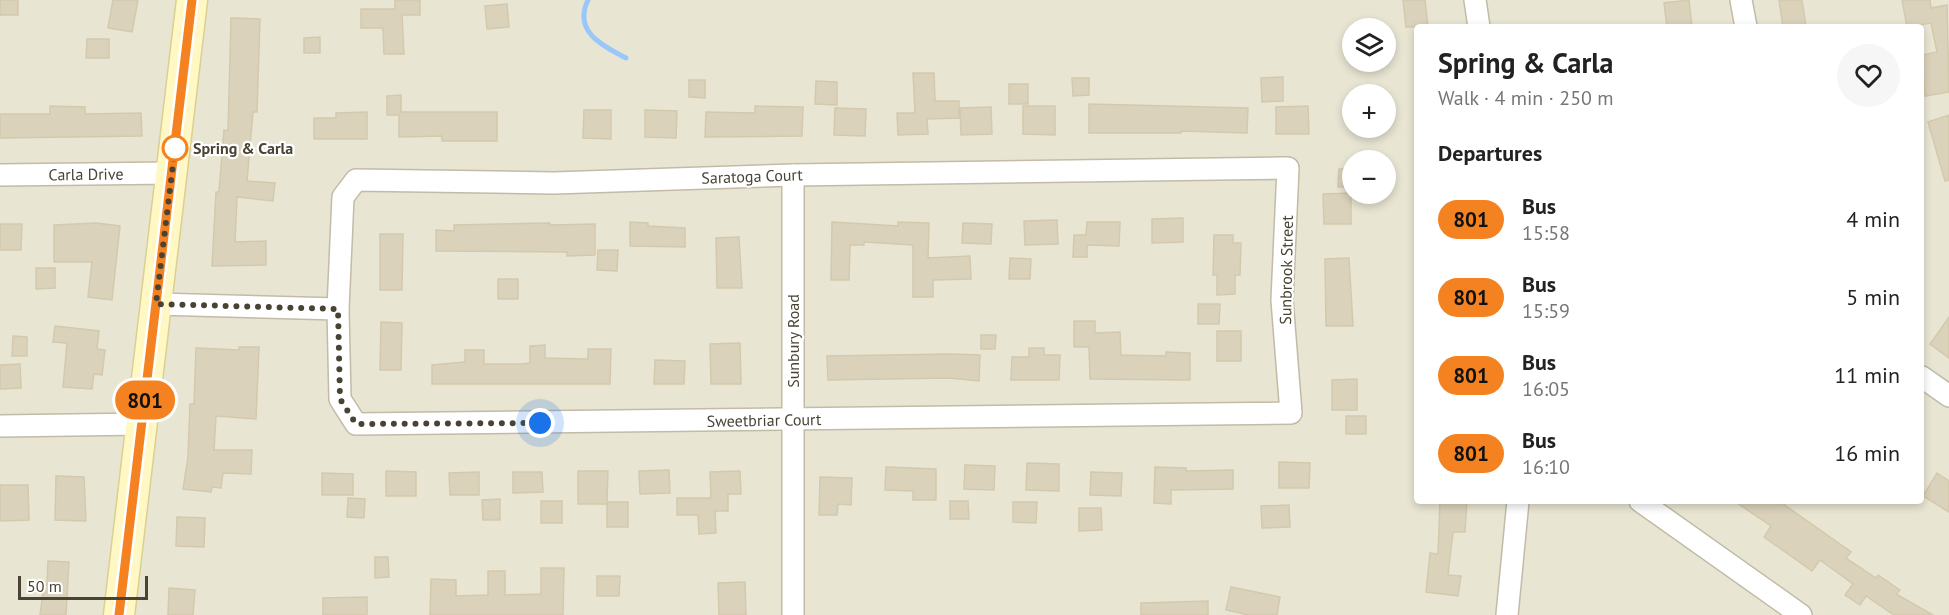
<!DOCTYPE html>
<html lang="en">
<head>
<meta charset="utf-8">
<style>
  body { margin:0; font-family:"PT Sans",sans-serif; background:#f6f6f6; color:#222; height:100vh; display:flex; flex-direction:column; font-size:22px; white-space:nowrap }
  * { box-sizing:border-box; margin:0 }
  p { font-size:20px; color:#767676 }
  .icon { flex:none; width:33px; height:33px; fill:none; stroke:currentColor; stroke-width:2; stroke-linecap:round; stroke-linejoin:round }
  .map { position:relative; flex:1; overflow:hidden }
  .sheet { position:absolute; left:1414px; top:24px; width:510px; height:480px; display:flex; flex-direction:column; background:#fff; border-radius:6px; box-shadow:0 3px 9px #0003 }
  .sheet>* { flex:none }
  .badge { padding:0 12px; border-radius:20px; font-size:21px; line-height:39px }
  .tools { position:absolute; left:1342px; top:18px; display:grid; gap:12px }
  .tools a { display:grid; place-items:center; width:54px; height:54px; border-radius:50%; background:#fff; box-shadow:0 3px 9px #0003; font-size:30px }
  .scale { position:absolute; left:18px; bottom:15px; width:130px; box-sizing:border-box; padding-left:6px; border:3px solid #484334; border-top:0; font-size:16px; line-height:21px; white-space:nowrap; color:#484334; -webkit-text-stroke:4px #fff; paint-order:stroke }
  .you { position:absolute; width:30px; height:30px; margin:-15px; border:4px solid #fff; border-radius:50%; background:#1a73e8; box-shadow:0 0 0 9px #1a73e833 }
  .map>.badge { position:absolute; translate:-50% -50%; box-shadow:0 0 0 3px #fff }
  h2 { padding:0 24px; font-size:22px; line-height:54px }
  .round { display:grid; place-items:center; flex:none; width:63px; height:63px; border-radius:32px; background:#f6f6f6 }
  .headline { display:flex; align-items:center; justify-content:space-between; height:102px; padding:0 24px }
  h1 { font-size:28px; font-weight:700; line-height:45px }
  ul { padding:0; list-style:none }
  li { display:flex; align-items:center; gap:18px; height:78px; padding:0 24px }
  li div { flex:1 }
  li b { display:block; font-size:22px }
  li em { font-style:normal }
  li .badge { min-width:66px; font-weight:700; text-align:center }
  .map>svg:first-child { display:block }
  .residential { fill:#e9e5d3; fill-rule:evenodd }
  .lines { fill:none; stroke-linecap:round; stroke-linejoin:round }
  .stream { stroke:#9ac7f9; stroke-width:5 }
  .building { fill:#dbd2bc; stroke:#d3c9ac; stroke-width:1.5 }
  .street-casing { stroke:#c1bba7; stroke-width:24 }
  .secondary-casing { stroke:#dad08f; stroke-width:33 }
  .street { stroke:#fff; stroke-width:21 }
  .secondary { stroke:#fff8c5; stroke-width:30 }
  .line-casing { stroke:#fff; stroke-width:14 }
  .line { stroke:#f58220; stroke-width:9 }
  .walk { stroke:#484334; stroke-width:6; stroke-dasharray:0 10.8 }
  .stop-dot { fill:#fff; stroke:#f58220; stroke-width:3 }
  .labels { text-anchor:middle; stroke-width:4.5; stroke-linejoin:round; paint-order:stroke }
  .stop-label { font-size:16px; font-weight:bold; fill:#484334; stroke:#fff; text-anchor:start }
  .street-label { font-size:16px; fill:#484334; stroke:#fff }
</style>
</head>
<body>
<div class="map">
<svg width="1949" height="615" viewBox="0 0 1949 615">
  <rect width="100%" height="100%" fill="#f5f2e5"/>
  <!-- residential -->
  <path class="residential" d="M 0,0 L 183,0 L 110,615 L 0,615 Z
    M 196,0 L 1949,0 L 1949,615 L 131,615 ZM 1418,27 L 1922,27 L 1922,501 L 1418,501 ZM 1353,28 L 1386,28 L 1386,62 L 1353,62 ZM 1353,94 L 1386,94 L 1386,128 L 1353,128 ZM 1353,160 L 1386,160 L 1386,194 L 1353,194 Z"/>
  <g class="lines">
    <!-- stream -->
    <path class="stream" d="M 588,0 C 573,31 601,45 626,58"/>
  </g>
  <!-- building -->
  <path class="building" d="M 0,0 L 18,0 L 18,15 L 0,15 Z
    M 113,0 L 138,0 L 132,32 L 108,28 Z
    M 395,0 L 420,0 L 420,15 L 402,15 L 404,54 L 384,54 L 383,28 L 361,28 L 361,9 L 395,9 Z
    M 1403,0 L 1425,0 L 1428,27 L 1406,27 Z
    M 1689,0 L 1692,27 L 1667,27 L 1664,3 Z
    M 1779,0 L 1802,0 L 1806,27 L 1783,27 Z
    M 1902,0 L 1930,0 L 1931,8 L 1947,5 L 1949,92 L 1925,96 L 1922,55 L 1937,52 L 1931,23 L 1907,27 Z
    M 507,4 L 509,27 L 487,29 L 485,6 Z
    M 231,18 L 260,19 L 257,112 L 253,112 L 247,181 L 275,183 L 273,201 L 237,197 L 235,242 L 266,241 L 266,265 L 212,266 L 216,192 L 219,192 L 224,130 L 228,131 Z
    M 320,37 L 320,53 L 304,53 L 304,38 Z
    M 87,39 L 109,39 L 109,58 L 86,58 Z
    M 913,73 L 934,73 L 935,101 L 959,101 L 959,118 L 927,119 L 928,134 L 898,135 L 897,113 L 915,113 Z
    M 1283,77 L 1283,101 L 1262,102 L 1261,78 Z
    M 1072,78 L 1089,78 L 1089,95 L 1073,96 Z
    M 689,80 L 705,80 L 705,98 L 689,97 Z
    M 816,81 L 837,82 L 837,105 L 815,104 Z
    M 1009,84 L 1028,84 L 1028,104 L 1009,104 Z
    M 401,95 L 401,112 L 497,112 L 497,141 L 442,141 L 442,136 L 399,137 L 399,115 L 387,115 L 387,96 Z
    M 1089,104 L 1248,108 L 1247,133 L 1181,131 L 1181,133 L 1089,133 Z
    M 50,106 L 85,107 L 85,114 L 141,113 L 142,136 L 0,138 L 0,114 L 50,114 Z
    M 755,106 L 803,107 L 802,136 L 705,137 L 706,112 L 755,113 Z
    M 1023,106 L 1055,106 L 1055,135 L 1023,134 Z
    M 1308,106 L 1309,134 L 1276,134 L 1276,107 Z
    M 991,107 L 992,134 L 961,135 L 960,108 Z
    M 835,108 L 866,109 L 865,136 L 834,135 Z
    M 584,110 L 611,110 L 611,139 L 583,138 Z
    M 645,110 L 677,111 L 676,138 L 645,137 Z
    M 367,112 L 367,139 L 314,139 L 314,118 L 336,118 L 336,113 Z
    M 1949,115 L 1949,180 L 1945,181 L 1928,122 Z
    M 1339,169 L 1353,169 L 1353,187 L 1338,187 Z
    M 1351,193 L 1351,224 L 1324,224 L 1323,194 Z
    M 1183,218 L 1183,242 L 1152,243 L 1152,219 Z
    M 1057,220 L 1058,244 L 1025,245 L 1024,221 Z
    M 630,222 L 648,223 L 648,226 L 685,228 L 685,247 L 630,246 Z
    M 832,222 L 898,226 L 898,222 L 929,223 L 928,258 L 970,256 L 971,279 L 933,280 L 933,297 L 913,297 L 913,245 L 864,242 L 864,245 L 850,245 L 849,280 L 831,280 Z
    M 1087,222 L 1120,222 L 1119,246 L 1087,245 L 1087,257 L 1073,257 L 1074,235 L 1086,235 Z
    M 96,223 L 120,226 L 112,300 L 88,297 L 92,262 L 54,262 L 54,225 Z
    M 550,223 L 550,225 L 595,224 L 595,255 L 567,256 L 567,252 L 436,251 L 436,230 L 454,231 L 454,225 Z
    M 963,223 L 992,224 L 991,244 L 962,243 Z
    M 0,224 L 22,224 L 21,250 L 0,250 Z
    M 380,234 L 403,234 L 402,290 L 380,290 Z
    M 1214,235 L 1233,235 L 1233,243 L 1241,243 L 1240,275 L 1235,275 L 1235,294 L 1217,295 L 1217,275 L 1213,275 Z
    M 739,237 L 742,288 L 717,288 L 716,238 Z
    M 598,250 L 618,250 L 617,271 L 597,270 Z
    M 1010,258 L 1031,259 L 1030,279 L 1009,279 Z
    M 1349,258 L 1353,326 L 1326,326 L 1325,259 Z
    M 36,268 L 55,268 L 55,288 L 36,289 Z
    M 498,279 L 518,279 L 518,299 L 498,299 Z
    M 1198,304 L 1220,304 L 1219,324 L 1198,324 Z
    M 1949,317 L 1949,358 L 1930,344 Z
    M 1074,321 L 1095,321 L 1095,333 L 1120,332 L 1121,355 L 1166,356 L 1166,352 L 1190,353 L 1190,380 L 1090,379 L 1089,347 L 1074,347 Z
    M 381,322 L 402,323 L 401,370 L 380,370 Z
    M 55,326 L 99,331 L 97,349 L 105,350 L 102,375 L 94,374 L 92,389 L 63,387 L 67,343 L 53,342 Z
    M 1217,331 L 1241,331 L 1241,361 L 1217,361 Z
    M 981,335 L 996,335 L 995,349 L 981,349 Z
    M 13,336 L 27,337 L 27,356 L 12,356 Z
    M 740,343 L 741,384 L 711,384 L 710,344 Z
    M 545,345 L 545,358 L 588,359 L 588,349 L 611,349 L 610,384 L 432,384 L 432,365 L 465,362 L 465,350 L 484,350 L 484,364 L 522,364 L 530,363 L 530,346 Z
    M 239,347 L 259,347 L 256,419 L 216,416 L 214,450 L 252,450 L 251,474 L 223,473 L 221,488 L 212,487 L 211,492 L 183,489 L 188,457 L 190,404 L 194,404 L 196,348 L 239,350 Z
    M 1029,348 L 1044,348 L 1044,355 L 1060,355 L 1059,380 L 1011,380 L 1012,357 L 1029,357 Z
    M 949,354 L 980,355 L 979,381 L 949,378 L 828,380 L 827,356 Z
    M 655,360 L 685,361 L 684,384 L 654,384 Z
    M 20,364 L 21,388 L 0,389 L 0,365 Z
    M 1357,379 L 1357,410 L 1332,410 L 1332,380 Z
    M 1346,416 L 1366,416 L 1366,434 L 1346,434 Z
    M 1279,462 L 1310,463 L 1309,488 L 1279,488 Z
    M 1027,463 L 1059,464 L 1059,491 L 1026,490 Z
    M 965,465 L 995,466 L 994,490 L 964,489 Z
    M 886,467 L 936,469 L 936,500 L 913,500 L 913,491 L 885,490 Z
    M 1155,467 L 1186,468 L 1186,471 L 1233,470 L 1233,489 L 1171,490 L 1171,504 L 1154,503 Z
    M 669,470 L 670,493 L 640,494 L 639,471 Z
    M 386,471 L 416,472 L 416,496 L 386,496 Z
    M 578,471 L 608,471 L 607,502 L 628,502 L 628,527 L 607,527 L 607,504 L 578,504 Z
    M 740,471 L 741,494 L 728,494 L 728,511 L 715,511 L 716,533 L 699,534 L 698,515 L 677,515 L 677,498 L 711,498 L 710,472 Z
    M 479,472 L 479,495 L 450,495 L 449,473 Z
    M 513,472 L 542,472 L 543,492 L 513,493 Z
    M 1091,472 L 1122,473 L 1121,496 L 1090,495 Z
    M 322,473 L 353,474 L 353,495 L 322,495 Z
    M 1937,473 L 1949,481 L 1949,512 L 1923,496 Z
    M 56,476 L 84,477 L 86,521 L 55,520 Z
    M 820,477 L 852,478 L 851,505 L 838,504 L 837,515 L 819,515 Z
    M 0,485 L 28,485 L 29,520 L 0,521 Z
    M 348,498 L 365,499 L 364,518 L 347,517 Z
    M 500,499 L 500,520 L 483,520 L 482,500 Z
    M 541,501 L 562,501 L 562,523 L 541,523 Z
    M 950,501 L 968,501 L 969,519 L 950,519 Z
    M 1440,501 L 1467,501 L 1465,532 L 1453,532 L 1448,575 L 1461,576 L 1458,596 L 1426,592 L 1430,553 L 1438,554 Z
    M 1734,501 L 1779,501 L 1851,552 L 1846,558 L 1876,578 L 1878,575 L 1900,590 L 1896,594 L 1933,615 L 1894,615 L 1866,596 L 1860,605 L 1845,595 L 1853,584 L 1820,560 L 1812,571 L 1764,537 L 1771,526 Z
    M 1013,502 L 1037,502 L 1036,523 L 1013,522 Z
    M 1289,505 L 1290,527 L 1262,528 L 1261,506 Z
    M 1079,508 L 1101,508 L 1102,530 L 1079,531 Z
    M 177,517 L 205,518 L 204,547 L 176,546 Z
    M 375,557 L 388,557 L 389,577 L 375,578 Z
    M 48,561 L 69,562 L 66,615 L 40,615 L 44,585 L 47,585 Z
    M 541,568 L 564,568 L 563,615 L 430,615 L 431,579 L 456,580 L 456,596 L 488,595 L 488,571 L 505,571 L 505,595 L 541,594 Z
    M 597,576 L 620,576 L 619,596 L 597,596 Z
    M 745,582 L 746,615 L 719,615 L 718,583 Z
    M 1231,587 L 1280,597 L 1277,615 L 1249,615 L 1226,610 Z
    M 169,588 L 195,590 L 193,615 L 168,615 Z
    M 367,597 L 367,615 L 323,615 L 323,598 Z
    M 1208,601 L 1208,615 L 1141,615 L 1141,603 Z"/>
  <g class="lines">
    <defs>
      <g id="street">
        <path d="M 1475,0 L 1479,27"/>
        <path d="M 1741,0 L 1746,27"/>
        <path d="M 1281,168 L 1288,168 L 1282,300 L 1291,413 L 356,424 L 340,399 L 338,309 L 343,197 L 356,180 L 554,183 L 793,175 Z"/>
        <path id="s1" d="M 0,175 L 172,173"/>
        <path d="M 156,304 L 338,309"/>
        <path d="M 1922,377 L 1949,396"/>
        <path d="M 0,426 L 143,424"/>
        <path d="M 1640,501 L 1801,615"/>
        <path d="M 793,615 L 793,175"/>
        <path d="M 1507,615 L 1518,501"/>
      </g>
      <path id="secondary" d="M 119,615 L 192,0"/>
    </defs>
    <!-- street casing -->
    <use href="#street" class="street-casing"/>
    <!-- secondary casing -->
    <use href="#secondary" class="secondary-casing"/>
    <!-- street -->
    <use href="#street" class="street"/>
    <!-- secondary -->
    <use href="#secondary" class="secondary"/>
  </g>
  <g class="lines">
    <defs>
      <path id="line" d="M 119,615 L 192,0"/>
    </defs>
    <!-- line casing -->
    <use href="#line" class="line-casing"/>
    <!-- line -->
    <use href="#line" class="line"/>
    <!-- walk -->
    <path class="walk" d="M 175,148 L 156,304 L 338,309 L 340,399 L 356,424 L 540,423"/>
  </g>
  <!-- markers -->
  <circle class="stop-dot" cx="175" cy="148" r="12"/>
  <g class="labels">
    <!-- stop labels -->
    <g class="stop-label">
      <text x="193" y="154">Spring &amp; Carla</text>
    </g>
    <!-- street labels -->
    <g class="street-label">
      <text dy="6" stroke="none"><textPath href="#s1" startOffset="86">Carla Drive</textPath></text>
      <text transform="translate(752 176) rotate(-2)" y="6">Saratoga Court</text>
      <text transform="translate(1286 270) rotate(-89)" y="6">Sunbrook Street</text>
      <text transform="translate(793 341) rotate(-90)" y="6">Sunbury Road</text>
      <text transform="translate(764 420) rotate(-1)" y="6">Sweetbriar Court</text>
    </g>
  </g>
</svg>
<div class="tools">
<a><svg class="icon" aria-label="layers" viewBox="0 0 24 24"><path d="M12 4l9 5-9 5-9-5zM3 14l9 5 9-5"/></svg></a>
<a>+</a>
<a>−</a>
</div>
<div class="scale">50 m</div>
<div class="you" style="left:540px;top:423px"></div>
<b class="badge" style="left:145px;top:400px;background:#f58220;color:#111">801</b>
<section class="sheet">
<div class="headline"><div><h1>Spring &amp; Carla</h1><p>Walk · 4 min · 250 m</p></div><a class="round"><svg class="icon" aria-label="heart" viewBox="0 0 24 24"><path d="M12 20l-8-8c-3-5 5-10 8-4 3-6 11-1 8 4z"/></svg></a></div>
<h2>Departures</h2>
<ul>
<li><span class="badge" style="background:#f58220;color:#111">801</span><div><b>Bus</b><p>15:58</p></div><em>4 min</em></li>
<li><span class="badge" style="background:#f58220;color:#111">801</span><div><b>Bus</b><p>15:59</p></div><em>5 min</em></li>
<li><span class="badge" style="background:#f58220;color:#111">801</span><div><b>Bus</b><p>16:05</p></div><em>11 min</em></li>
<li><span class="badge" style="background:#f58220;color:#111">801</span><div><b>Bus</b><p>16:10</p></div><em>16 min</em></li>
</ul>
</section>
</div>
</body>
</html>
